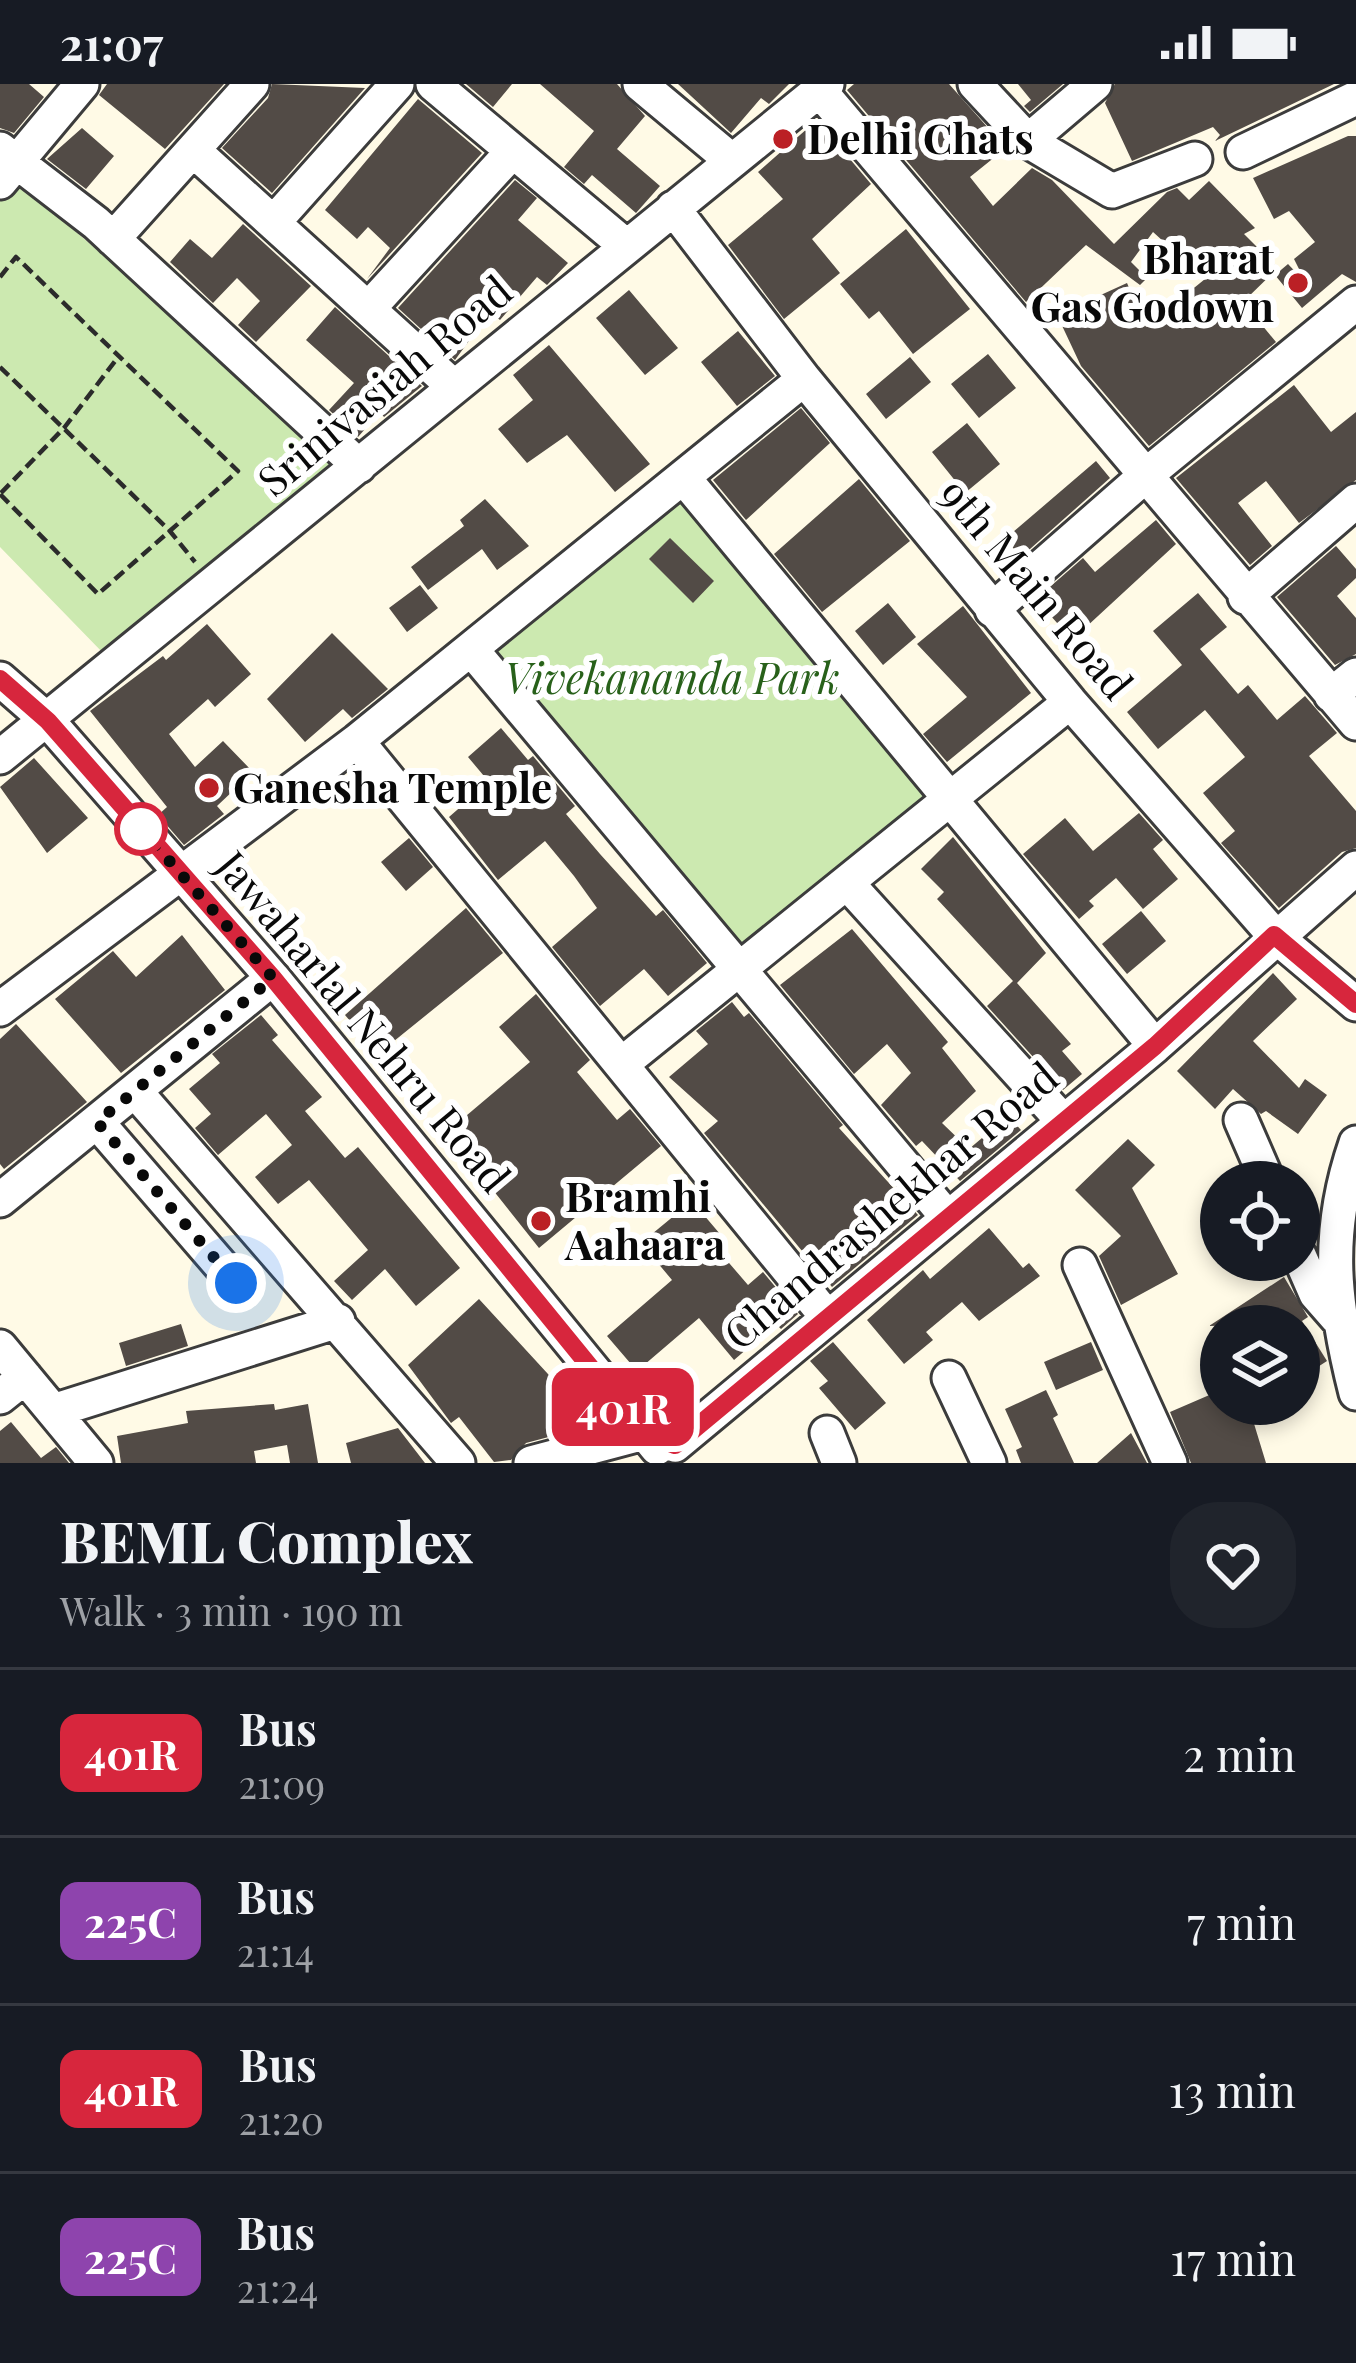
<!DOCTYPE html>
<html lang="en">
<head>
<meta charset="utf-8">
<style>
  body { margin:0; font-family:"Playfair Display",serif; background:#20242c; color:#f1f3f6; height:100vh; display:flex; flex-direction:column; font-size:45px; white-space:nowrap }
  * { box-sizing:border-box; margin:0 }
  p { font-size:39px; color:#9ea1a6 }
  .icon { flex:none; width:66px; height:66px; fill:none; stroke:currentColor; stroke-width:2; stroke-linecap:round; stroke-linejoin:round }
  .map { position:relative; height:1379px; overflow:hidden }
  .side { display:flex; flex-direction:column; background:#171b24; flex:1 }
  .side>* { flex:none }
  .badge { padding:0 24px; border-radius:18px; font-size:42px; line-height:78px }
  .tools { position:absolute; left:1200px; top:1077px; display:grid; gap:24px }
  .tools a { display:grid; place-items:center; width:120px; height:120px; border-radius:50%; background:#171b24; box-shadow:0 6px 18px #0003; font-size:60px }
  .you { position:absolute; width:60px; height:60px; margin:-30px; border:9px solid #fff; border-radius:50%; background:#1a73e8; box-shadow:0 0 0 18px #1a73e833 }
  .map>.badge { position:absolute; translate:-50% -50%; box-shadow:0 0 0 6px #fff }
  .round { display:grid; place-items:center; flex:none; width:126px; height:126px; border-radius:48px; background:#20242c }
  .head { display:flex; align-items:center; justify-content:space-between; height:204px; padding:0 60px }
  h1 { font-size:57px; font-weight:800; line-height:90px }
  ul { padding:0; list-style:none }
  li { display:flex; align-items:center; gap:36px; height:168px; padding:0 60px; border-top:3px solid #363941 }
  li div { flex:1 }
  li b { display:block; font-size:45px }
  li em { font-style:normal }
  li .badge { min-width:132px; font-weight:700; text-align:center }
  .status { display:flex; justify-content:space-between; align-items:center; height:84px; padding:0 60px; background:#171b24; direction:ltr }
  .status svg { height:33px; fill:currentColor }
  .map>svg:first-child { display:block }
  .green { fill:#cce9b0 }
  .building { fill:#524b46 }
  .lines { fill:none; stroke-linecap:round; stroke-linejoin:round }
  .minor-casing { stroke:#3c3c3c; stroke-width:39 }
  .path { stroke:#2b2b2b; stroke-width:4.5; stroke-dasharray:12 6; stroke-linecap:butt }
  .minor { stroke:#fff; stroke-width:33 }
  .line-casing { stroke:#fff; stroke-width:27 }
  .line { stroke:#d7263d; stroke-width:18 }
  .walk { stroke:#090909; stroke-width:12; stroke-dasharray:0 21.6 }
  .poi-dot { fill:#bb2025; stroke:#fff; stroke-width:4.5 }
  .stop-dot { fill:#fff; stroke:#d7263d; stroke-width:6 }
  .labels { text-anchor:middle; stroke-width:12; stroke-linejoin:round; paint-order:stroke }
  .poi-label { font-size:42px; font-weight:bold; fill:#090909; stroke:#fff; text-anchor:start }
  .street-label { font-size:42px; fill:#090909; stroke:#fff }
  .park-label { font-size:42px; font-style:italic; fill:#28611a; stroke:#fff }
</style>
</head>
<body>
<div class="status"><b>21:07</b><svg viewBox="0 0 49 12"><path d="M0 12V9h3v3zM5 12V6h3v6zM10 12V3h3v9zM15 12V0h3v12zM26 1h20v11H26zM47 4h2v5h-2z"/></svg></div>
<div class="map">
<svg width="1356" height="1379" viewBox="0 0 1356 1379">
  <rect width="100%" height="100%" fill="#fffae6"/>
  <!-- green -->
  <path class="green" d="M 15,96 L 339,372 L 105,571 L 0,463 L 0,115 Z
    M 683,393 L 942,711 L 734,880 L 471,565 Z"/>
  <!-- building -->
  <path class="building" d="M 0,0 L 29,0 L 44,13 L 14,49 L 0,44 Z
    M 107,0 L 224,0 L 165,65 L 99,11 Z
    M 272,0 L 365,4 L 272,109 L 222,64 L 268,14 Z
    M 466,0 L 512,0 L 493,23 Z
    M 540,0 L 617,0 L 645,32 L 617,65 L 660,102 L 636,129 L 592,91 L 584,100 L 564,83 L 594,47 Z
    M 678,0 L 789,0 L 769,20 L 761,14 L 731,49 Z
    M 854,0 L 949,0 L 1006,64 L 970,93 L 993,122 L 1032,84 L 1052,96 L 1114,160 L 1167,108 L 1177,104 L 1189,116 L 1209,97 L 1255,144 L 1244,150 L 1278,184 L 1243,218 L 1276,258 L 1149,362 L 1081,282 L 1057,231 L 1127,199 L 1146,243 L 1205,195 L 1153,148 L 1131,178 L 1147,194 L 1140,201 L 1086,161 L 1026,218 L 847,6 Z
    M 1018,0 L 1063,0 L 1030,28 L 1024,22 L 1031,16 Z
    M 1115,0 L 1334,0 L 1215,57 L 1220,51 L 1213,43 L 1132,77 L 1105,19 Z
    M 418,15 L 482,69 L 367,195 L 390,164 L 368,143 L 357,155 L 325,126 Z
    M 817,36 L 871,100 L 812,155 L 840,189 L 784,235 L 728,161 L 783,115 L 758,88 Z
    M 82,44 L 114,72 L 86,105 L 47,75 Z
    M 1348,52 L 1356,52 L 1356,198 L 1342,190 L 1302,224 L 1275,191 L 1288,180 L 1306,199 L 1294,175 L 1315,158 L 1289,127 L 1274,135 L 1253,94 Z
    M 515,96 L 537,114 L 518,136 L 568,179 L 547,201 L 537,193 L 500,236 L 490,228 L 455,276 L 398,224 Z
    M 243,140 L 311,202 L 256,258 L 238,241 L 260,217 L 237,194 L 213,219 L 170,178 L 190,155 L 212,174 Z
    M 906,145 L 970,225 L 913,270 L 879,227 L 869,235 L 840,200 Z
    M 629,206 L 678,264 L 645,291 L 596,234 Z
    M 335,223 L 422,302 L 384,333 L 380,328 L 358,353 L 329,326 L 354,299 L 306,256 Z
    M 738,247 L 775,292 L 737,322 L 701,278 Z
    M 549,261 L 650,380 L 615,408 L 567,351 L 527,379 L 498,345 L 533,316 L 513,291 Z
    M 988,270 L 1016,304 L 979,334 L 951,300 Z
    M 910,273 L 931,298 L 886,335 L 866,310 Z
    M 1294,301 L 1331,348 L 1356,328 L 1356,396 L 1299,439 L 1266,397 L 1238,419 L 1272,462 L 1250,481 L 1176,394 Z
    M 801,324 L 830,359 L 746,436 L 713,396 Z
    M 967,339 L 1000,380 L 965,409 L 932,368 Z
    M 1096,377 L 1110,394 L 1021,473 L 1005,455 Z
    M 859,395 L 910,457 L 822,528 L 774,470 Z
    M 485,415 L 529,462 L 497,486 L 482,465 L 428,506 L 411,483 L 464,442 L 460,436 Z
    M 1156,436 L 1176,460 L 1072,556 L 1036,515 L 1083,474 L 1095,488 Z
    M 670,454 L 714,497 L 693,519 L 649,475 Z
    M 1336,462 L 1356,485 L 1356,494 L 1337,512 L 1356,534 L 1356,570 L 1335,581 L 1277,513 Z
    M 420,501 L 438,524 L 407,548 L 389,524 Z
    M 1198,509 L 1227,543 L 1200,565 L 1238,610 L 1248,601 L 1277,636 L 1305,612 L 1337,649 L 1309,672 L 1356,727 L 1356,764 L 1342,768 L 1279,824 L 1221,759 L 1235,747 L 1203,709 L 1245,673 L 1205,626 L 1158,665 L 1127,628 L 1182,581 L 1153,547 Z
    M 888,519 L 916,553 L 883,581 L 855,547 Z
    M 963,522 L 1031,609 L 947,678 L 923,650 L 967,613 L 917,560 Z
    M 207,540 L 251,590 L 215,623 L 208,615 L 169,650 L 195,683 L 223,657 L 253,688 L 217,722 L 224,730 L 184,761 L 158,731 L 167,723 L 90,627 L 163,572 L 166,576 Z
    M 332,549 L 388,605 L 352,634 L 343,625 L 305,658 L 267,615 Z
    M 501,644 L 528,676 L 533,672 L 575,722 L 566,730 L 600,770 L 656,832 L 663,826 L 707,879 L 668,912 L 644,885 L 600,922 L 552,863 L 597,824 L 574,792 L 545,757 L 498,796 L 449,733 L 489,698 L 468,673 Z
    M 34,674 L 88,734 L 47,769 L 0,703 Z
    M 1139,729 L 1163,756 L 1153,765 L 1178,795 L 1143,825 L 1116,794 L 1089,817 L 1094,822 L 1079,835 L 1023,770 L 1065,734 L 1093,767 Z
    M 953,753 L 1046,869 L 1017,899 L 1071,960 L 1062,967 L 1082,990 L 1063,1006 L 987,922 L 1013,897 L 937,815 L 944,808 L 921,785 Z
    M 409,754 L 433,783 L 406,807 L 381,778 Z
    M 466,824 L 503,869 L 378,970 L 345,931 Z
    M 1141,827 L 1166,857 L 1127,890 L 1102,860 Z
    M 852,845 L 948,958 L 942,964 L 976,1007 L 942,1039 L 969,1065 L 1008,1032 L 1021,1046 L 960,1097 L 922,1057 L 916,1062 L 881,1021 L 911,989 L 887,960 L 854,990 L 780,901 Z
    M 182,851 L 225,906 L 121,989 L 55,915 L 113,867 L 136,893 Z
    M 1273,889 L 1297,915 L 1253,957 L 1299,1004 L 1305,995 L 1327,1011 L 1298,1050 L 1266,1027 L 1261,1030 L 1233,1005 L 1215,1025 L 1177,987 Z
    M 536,910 L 590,976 L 577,988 L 617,1036 L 630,1025 L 661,1062 L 539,1164 L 447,1048 L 530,978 L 499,943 Z
    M 732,918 L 744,933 L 749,929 L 843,1041 L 839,1044 L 918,1131 L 832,1203 L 704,1049 L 718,1037 L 669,993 L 708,960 L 696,947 Z
    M 261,931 L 278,951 L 272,956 L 322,1013 L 305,1027 L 345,1074 L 358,1063 L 460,1184 L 416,1222 L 385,1185 L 352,1216 L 334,1197 L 368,1166 L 309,1096 L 278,1120 L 255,1093 L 292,1061 L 266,1030 L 218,1071 L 195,1044 L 211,1030 L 189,1005 L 220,979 L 212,970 Z
    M 16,940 L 87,1018 L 4,1085 L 0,1080 L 0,955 Z
    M 1128,1055 L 1155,1081 L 1132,1104 L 1178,1190 L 1121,1221 L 1099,1172 L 1121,1152 L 1075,1106 Z
    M 692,1117 L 720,1150 L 711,1158 L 748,1201 L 763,1188 L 798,1230 L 781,1245 L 776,1240 L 734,1276 L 699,1234 L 637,1287 L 607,1252 L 672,1196 L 641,1159 Z
    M 989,1144 L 1023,1184 L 1029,1179 L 1040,1192 L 979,1237 L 962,1218 L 926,1248 L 933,1256 L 904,1280 L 867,1236 L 923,1186 L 930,1195 Z
    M 1284,1193 L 1308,1233 L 1302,1237 L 1327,1277 L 1299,1295 L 1299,1239 L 1209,1242 Z
    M 479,1215 L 559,1302 L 590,1342 L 526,1359 L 511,1376 L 494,1378 L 459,1333 L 451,1339 L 408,1281 Z
    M 181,1240 L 188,1262 L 126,1282 L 119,1259 Z
    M 833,1258 L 886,1319 L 855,1346 L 819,1304 L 828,1297 L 810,1277 Z
    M 1091,1258 L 1103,1286 L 1056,1306 L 1044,1278 Z
    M 1046,1306 L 1058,1331 L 1053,1334 L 1074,1379 L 1021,1379 L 1016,1366 L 1022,1363 L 1005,1325 Z
    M 1221,1306 L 1221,1320 L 1248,1320 L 1266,1379 L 1191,1379 L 1170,1328 Z
    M 274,1320 L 275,1326 L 308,1320 L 318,1379 L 290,1379 L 287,1361 L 254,1367 L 256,1379 L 121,1379 L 117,1352 L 188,1339 L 186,1327 Z
    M 11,1338 L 41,1374 L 56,1363 L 69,1379 L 0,1379 L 0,1347 Z
    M 398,1344 L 425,1379 L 351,1379 L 346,1359 Z
    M 1131,1349 L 1147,1379 L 1097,1379 Z"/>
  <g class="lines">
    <defs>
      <path id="minor" d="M 433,0 L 626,162
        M 640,0 L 731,76
        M 975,0 L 1028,57 L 1112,107 L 1195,75
        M 820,7 L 1356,639
        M 1028,57 L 1095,0
        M 0,65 L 96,139 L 359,382
        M 193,66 L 453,302
        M 1243,68 L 1356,14
        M 0,98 L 82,0
        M 673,124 L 804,295 L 1070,618 L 1274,851 L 1356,920
        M 274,138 L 397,0
        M 113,155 L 252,0
        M 369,224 L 512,68
        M 683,393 L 1155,962
        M 1245,513 L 1356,417
        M 992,526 L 1145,392 L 1356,219
        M 471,565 L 947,1133
        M 0,595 L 48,637 L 273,894 L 657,1364
        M 1331,611 L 1356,591
        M 357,657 L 827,1233
        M 0,673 L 827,0
        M 847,799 L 1063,1037
        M 0,925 L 357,657 L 804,295
        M 623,979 L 1070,618
        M 135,1007 L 458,1379
        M 1241,1036 L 1268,1098
        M 97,1038 L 236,1199
        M 1356,1059 C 1325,1149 1333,1218 1356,1309
        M 0,1116 L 273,894
        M 1299,1171 L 1316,1210 L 1337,1234
        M 1080,1181 L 1170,1379
        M 0,1263 L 96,1379
        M 949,1294 L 989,1379
        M 0,1313 L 25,1293
        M 53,1327 L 338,1237
        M 827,1349 L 839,1379
        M 531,1379 L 644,1349 L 675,1361 L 1155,962 L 1356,784"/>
    </defs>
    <!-- minor casing -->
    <use href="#minor" class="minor-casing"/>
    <!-- path -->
    <path class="path" d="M 0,193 L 16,173 L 238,387 L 98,510 L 0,410
      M 0,283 L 169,446 L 195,478
      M 1,409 L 64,344 L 119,272"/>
    <!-- minor -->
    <use href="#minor" class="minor"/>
  </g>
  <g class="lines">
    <defs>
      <path id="line" d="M 0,595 L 48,637 L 273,894 L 644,1349 L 675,1361 L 1155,962 L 1274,851 L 1356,920"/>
    </defs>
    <!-- line casing -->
    <use href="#line" class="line-casing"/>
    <!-- line -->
    <use href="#line" class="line"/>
    <!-- walk -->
    <path class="walk" d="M 141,745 L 273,894 L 97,1038 L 236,1199"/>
  </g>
  <!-- markers -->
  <g class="poi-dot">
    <circle cx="783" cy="55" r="12"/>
    <circle cx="1298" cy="199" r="12"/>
    <circle cx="209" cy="704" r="12"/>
    <circle cx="541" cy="1137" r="12"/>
  </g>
  <circle class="stop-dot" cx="141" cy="745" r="24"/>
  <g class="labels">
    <!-- poi labels -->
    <g class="poi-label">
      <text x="807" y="70">Delhi Chats</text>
      <text x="1274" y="190" text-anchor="end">Bharat<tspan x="1274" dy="48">Gas Godown</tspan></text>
      <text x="233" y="719">Ganesha Temple</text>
      <text x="565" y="1128">Bramhi<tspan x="565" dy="48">Aahaara</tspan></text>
    </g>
    <!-- street labels -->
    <g class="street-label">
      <text transform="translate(385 302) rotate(-40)" y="15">Srinivasiah Road</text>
      <text transform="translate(1036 505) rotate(50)" y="15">9th Main Road</text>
      <text transform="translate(363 938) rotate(50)" y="15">Jawaharlal Nehru Road</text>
      <text transform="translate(891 1122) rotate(-40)" y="15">Chandrashekhar Road</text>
    </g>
    <!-- park labels -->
    <g class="park-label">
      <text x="672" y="610">Vivekananda Park</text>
    </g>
  </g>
</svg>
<div class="tools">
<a><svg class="icon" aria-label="locate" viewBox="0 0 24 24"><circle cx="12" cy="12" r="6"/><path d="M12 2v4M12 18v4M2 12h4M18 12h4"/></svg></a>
<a><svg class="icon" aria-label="layers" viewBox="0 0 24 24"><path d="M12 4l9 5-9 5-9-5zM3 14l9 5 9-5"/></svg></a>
</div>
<div class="you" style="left:236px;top:1199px"></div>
<b class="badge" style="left:623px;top:1323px;background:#d7263d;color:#fff">401R</b>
</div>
<section class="side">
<div class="head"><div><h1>BEML Complex</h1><p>Walk · 3 min · 190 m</p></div><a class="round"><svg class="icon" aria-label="heart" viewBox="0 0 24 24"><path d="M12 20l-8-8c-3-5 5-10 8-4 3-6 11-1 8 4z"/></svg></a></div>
<ul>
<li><span class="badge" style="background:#d7263d;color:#fff">401R</span><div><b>Bus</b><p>21:09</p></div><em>2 min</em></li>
<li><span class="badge" style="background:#8e44ad;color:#fff">225C</span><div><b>Bus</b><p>21:14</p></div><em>7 min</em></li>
<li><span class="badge" style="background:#d7263d;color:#fff">401R</span><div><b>Bus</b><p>21:20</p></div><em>13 min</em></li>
<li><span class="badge" style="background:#8e44ad;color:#fff">225C</span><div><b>Bus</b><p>21:24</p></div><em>17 min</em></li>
</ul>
</section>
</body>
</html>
